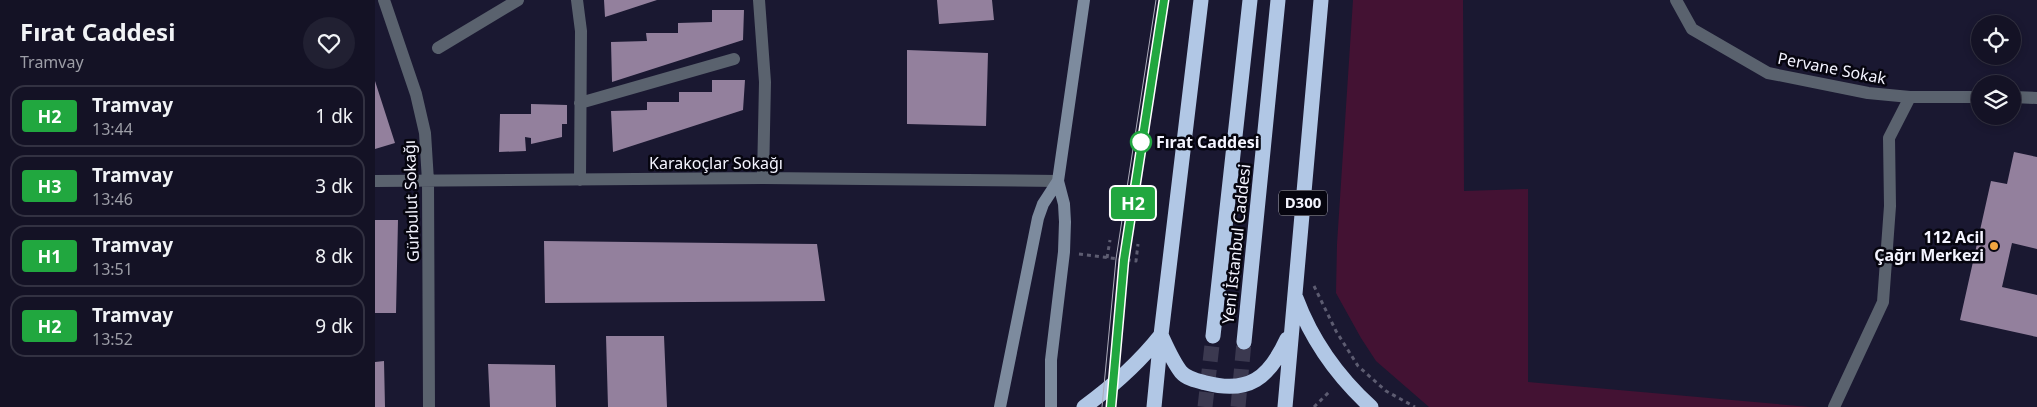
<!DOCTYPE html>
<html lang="tr">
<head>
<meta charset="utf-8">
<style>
  body { margin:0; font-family:"Noto Sans",sans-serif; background:#212032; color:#f1f3f6; height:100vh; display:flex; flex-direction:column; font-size:19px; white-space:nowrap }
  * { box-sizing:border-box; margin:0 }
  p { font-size:16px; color:#9d9ea7 }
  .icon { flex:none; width:28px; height:28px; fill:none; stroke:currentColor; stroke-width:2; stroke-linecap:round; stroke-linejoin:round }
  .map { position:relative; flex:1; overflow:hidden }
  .details { display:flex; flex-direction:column; background:#141225; width:375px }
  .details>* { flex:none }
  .badge { padding:0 10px; border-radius:4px; font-size:18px; line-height:32px }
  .buttons { position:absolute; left:1596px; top:15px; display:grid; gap:10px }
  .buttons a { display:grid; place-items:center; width:50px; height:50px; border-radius:50%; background:#141225; box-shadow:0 2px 8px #0003,0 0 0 1px #333242; font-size:25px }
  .map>.badge { position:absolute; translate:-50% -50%; box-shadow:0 0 0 2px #fff }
  .round { display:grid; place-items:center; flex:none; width:52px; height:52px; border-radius:26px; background:#212032 }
  .overview { display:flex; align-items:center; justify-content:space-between; height:85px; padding:0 20px }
  h1 { font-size:24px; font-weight:700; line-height:38px }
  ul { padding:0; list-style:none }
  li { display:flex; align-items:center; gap:15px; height:62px; margin:0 10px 8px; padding:0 10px; border:2px solid #333242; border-radius:15px }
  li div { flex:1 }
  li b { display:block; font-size:19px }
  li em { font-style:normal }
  li .badge { min-width:55px; font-weight:700; text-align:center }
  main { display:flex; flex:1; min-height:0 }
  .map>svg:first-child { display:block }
  .green { fill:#431233 }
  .building { fill:#93809d }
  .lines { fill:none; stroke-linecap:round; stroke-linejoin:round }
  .highway-tunnel { stroke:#3b3950; stroke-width:15; stroke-dasharray:15 8; stroke-linecap:butt }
  .path { stroke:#5d5c71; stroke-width:3; stroke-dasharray:4 4; stroke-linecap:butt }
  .street { stroke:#5a626e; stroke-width:12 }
  .secondary { stroke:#7d8b9e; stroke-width:12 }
  .highway { stroke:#b1c7e5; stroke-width:15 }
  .tram { stroke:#adacbc; stroke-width:1 }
  .line-casing { stroke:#fff; stroke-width:11 }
  .line { stroke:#21a73f; stroke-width:8 }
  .stop-dot { fill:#fff; stroke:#21a73f; stroke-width:2.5 }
  .poi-dot { fill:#f1a540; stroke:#06050f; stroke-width:2 }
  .labels { text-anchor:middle; stroke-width:5; stroke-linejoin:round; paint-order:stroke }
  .shield { fill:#06050f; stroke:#adacb7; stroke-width:1 }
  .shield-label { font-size:15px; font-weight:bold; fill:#f4f4ff }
  .street-label { font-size:16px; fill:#f4f4ff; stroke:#06050f }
  .stop-label { font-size:16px; font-weight:bold; fill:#f4f4ff; stroke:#06050f; text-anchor:start }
  .poi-label { font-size:16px; font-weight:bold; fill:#f4f4ff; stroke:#06050f; text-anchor:end }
</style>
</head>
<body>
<main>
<section class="details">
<div class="overview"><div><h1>Fırat Caddesi</h1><p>Tramvay</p></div><a class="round"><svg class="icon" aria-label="heart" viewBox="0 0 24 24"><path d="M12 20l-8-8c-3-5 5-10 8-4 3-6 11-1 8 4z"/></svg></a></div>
<ul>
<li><span class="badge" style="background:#21a73f;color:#fff">H2</span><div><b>Tramvay</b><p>13:44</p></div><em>1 dk</em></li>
<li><span class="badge" style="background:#21a73f;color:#fff">H3</span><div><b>Tramvay</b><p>13:46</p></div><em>3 dk</em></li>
<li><span class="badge" style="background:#21a73f;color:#fff">H1</span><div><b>Tramvay</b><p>13:51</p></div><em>8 dk</em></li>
<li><span class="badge" style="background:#21a73f;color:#fff">H2</span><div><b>Tramvay</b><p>13:52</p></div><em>9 dk</em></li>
</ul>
</section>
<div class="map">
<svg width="1662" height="407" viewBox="0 0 1662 407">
  <rect width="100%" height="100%" fill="#1a1831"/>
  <!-- green -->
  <path class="green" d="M 978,0 L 1088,0 L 1089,191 L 1153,189 L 1153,382 L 1435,407 L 1054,407 L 1001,361 L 986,338 L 961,293 L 962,244 Z"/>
  <!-- building -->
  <path class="building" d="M 229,0 L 282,0 L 230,17 Z
    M 562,0 L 617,0 L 619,20 L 564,24 Z
    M 337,10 L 369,10 L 368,40 L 237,82 L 236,42 L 272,41 L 271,33 L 303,33 L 303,23 L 337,22 Z
    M 532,50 L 613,53 L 611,126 L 532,124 Z
    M 337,80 L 370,80 L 368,110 L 238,152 L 236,111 L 272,110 L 272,102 L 304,102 L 304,92 L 337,92 Z
    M 0,81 L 20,143 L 0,149 Z
    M 156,104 L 192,105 L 192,124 L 187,124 L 187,137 L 156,144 L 156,138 L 150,137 L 151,151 L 124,152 L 125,114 L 156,114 Z
    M 1639,152 L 1662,157 L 1662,249 L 1637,243 L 1627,287 L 1662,295 L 1662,337 L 1585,320 L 1616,181 L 1632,184 Z
    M 0,220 L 23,220 L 21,313 L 0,313 Z
    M 169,241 L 442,244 L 450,301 L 170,303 Z
    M 231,336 L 289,336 L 292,407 L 233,407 Z
    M 9,361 L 10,407 L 0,407 L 0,362 Z
    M 113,364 L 180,365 L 181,407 L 115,407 Z"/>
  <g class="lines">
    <!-- highway-tunnel -->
    <path class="highway-tunnel" d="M 830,407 L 838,336
      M 863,407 L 869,342"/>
    <!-- path -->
    <path class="path" d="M 704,254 L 761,261 L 763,244
      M 732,258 L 735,240
      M 939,286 L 961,331 L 983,366 L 1011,391 L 1040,407
      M 939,407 L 956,390"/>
    <!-- street -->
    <path class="street" d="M 9,0 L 41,94 L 50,133 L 53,181 L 54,407
      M 202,0 L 206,31 L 205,180
      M 384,0 L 390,82 L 388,178
      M 1301,0 L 1317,29 L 1393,73 L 1493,93 L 1535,97 L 1605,97
      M 63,48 L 143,0
      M 1638,97 L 1662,98
      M 205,103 L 359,59
      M 0,181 L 388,178 L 683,181
      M 1459,407 L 1508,302 L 1515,206 L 1514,138 L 1535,97"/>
    <!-- secondary -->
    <path class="secondary" d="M 625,407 L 663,218 L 668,204 L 683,181
      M 676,407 L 676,360 L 689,252 L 690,222 L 689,204 L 683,181 L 709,0"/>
    <!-- highway -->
    <path class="highway" d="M 921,298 C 937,341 962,376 996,407
      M 786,335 C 792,348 798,362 806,372 C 812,379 823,381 831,383 C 874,394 894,378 912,339
      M 838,336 L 875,0
      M 869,342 L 903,0
      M 709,407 C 738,386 763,364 786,335
      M 779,407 L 786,335 L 826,0
      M 910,407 L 946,0"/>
    <!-- tram -->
    <path class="tram" d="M 727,407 L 741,259 L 781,0
      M 736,407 L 749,260 L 789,0"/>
  </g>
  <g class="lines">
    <defs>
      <path id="line" d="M 736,407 L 749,260 L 789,0"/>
    </defs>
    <!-- line casing -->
    <use href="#line" class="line-casing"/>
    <!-- line -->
    <use href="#line" class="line"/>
  </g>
  <!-- markers -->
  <circle class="stop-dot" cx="766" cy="142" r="10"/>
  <circle class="poi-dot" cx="1619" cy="246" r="5"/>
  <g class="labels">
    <!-- shield labels -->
    <rect class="shield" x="904" y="190.5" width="48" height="25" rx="4"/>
    <g class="shield-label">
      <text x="928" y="208">D300</text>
    </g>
    <!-- street labels -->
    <g class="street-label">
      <text transform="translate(1457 68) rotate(11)" y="6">Pervane Sokak</text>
      <text x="341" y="169">Karakoçlar Sokağı</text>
      <text transform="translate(36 201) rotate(-92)" y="6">Gürbulut Sokağı</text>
      <text transform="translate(861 244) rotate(-84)" y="6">Yeni İstanbul Caddesi</text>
    </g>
    <!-- stop labels -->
    <g class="stop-label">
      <text x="781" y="148">Fırat Caddesi</text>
    </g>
    <!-- poi labels -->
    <g class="poi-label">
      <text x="1609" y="243">112 Acil<tspan x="1609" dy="18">Çağrı Merkezi</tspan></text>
    </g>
  </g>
</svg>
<div class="buttons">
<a><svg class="icon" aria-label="locate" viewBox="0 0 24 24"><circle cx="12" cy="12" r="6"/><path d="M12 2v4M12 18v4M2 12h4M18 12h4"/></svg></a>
<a><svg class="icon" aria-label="layers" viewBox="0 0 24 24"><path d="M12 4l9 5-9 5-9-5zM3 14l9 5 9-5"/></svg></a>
</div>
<b class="badge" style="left:758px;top:203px;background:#21a73f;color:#fff">H2</b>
</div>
</main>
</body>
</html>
